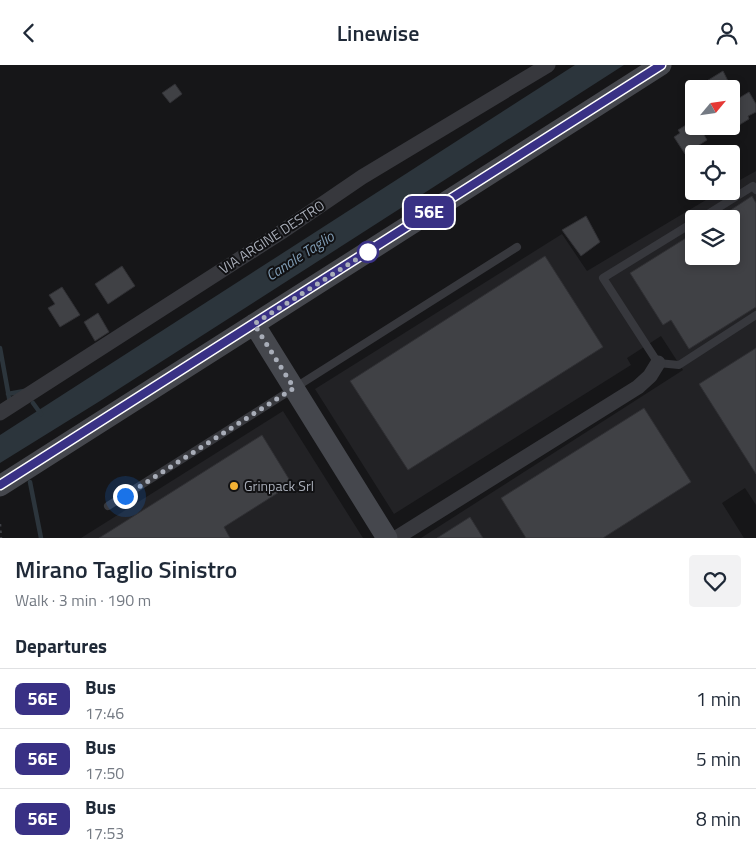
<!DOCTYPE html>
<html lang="en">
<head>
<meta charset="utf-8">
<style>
  body { margin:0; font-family:"Titillium Web",sans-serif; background:#f2f2f3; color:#1f2937; height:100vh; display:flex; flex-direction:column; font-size:19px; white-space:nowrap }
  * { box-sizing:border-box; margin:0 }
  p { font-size:16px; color:#747a83 }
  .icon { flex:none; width:28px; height:28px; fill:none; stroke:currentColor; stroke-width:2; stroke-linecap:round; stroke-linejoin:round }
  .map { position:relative; height:473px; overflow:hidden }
  .drawer { display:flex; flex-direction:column; background:#fff; flex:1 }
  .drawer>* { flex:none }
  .badge { padding:0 10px; border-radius:8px; font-size:18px; line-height:32px }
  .needle { width:32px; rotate:61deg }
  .buttons { position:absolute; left:685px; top:15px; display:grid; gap:10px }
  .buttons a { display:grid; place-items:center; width:55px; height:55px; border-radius:5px; background:#fff; box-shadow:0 2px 8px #0003; font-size:25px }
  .you { position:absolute; width:25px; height:25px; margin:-12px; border:4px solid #fff; border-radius:50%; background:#1a73e8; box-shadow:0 0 0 8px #1a73e833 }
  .map>.badge { position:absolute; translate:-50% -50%; box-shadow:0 0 0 2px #fff }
  h2 { padding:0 15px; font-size:19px; line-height:45px }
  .round { display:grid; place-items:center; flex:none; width:52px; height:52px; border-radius:5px; background:#f2f2f3 }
  .head { display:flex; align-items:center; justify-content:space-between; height:85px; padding:0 15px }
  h1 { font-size:24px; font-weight:600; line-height:38px }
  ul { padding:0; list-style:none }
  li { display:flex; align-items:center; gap:15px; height:60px; padding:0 15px; border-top:1px solid #e0e1e3 }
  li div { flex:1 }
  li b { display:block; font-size:19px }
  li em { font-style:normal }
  li .badge { min-width:55px; font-weight:700; text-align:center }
  header { display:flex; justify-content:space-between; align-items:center; height:65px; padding:0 15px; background:#fff; font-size:22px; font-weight:600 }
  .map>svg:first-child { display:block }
  .built { fill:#222225; fill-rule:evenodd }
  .water { fill:#2c353c }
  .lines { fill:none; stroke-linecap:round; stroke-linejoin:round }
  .stream { stroke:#2c353c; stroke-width:4.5 }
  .building { fill:#404145; stroke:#303034 }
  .path { stroke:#3d3f44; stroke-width:2.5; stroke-dasharray:2.5 4; stroke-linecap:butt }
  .lane { stroke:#37383d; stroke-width:8 }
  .street { stroke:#37383d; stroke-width:15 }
  .secondary { stroke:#45474d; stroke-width:21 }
  .line-casing { stroke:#fff; stroke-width:11 }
  .line { stroke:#393185; stroke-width:8 }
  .walk { stroke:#a8adb8; stroke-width:5; stroke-dasharray:0 9 }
  .stop-dot { fill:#fff; stroke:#393185; stroke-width:2.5 }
  .poi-dot { fill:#f2b134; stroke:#111113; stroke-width:2 }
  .labels { text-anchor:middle; stroke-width:4; stroke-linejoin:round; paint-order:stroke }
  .street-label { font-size:14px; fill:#a8adb8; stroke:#111113 }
  .poi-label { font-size:14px; fill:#a8adb8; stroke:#111113; text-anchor:start }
  .water-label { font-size:15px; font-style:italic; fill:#7f9bb3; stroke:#111113 }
</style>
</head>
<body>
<header><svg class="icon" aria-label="back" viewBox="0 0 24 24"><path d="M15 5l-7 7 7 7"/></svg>Linewise<svg class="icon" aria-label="person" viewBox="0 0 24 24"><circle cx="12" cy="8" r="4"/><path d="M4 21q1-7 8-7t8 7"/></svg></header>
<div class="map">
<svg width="756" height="473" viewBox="0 0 756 473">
  <rect width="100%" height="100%" fill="#161618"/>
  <!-- built -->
  <path class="built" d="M 756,106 L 756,440 L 745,423 L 722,438 L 744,473 L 421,473 L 683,305 L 661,271 L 627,293 L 631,300 L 394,449 L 315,324 L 562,169 L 587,206 L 721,126 L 731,126 L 731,120 ZM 694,154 L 731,154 L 731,191 L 694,191 Z
    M 283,346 L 363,473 L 81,473 Z"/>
  <!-- water -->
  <path class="water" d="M 575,0 L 624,0 L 100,336 L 0,398 L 0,370 Z"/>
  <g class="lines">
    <!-- stream -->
    <path class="stream" d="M 0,283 L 10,338
      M 8,329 L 24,326
      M 33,338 L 41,349
      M 30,417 L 41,473"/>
  </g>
  <!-- building -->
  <path class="building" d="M 723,6 L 732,24 L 693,24 L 710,14 Z
    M 175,19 L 182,29 L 170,38 L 162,28 Z
    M 749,27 L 756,39 L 756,47 L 748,51 L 749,54 L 731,65 L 731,38 Z
    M 694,55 L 694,61 L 699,61 L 707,75 L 685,89 L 674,72 L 680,68 L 678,65 Z
    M 752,131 L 756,138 L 756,242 L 689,284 L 671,255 L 663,260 L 630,208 L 694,168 L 694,191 L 731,191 L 731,154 L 717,154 Z
    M 586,151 L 600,177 L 581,191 L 562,165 Z
    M 545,191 L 603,282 L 408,405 L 350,316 Z
    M 122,201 L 135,221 L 108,239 L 95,219 Z
    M 62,222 L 80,250 L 60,262 L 48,243 L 55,239 L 49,230 Z
    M 98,248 L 109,267 L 95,276 L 84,257 Z
    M 756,283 L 756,409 L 699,319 Z
    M 644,343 L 691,417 L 603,473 L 526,473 L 501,433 Z
    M 262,370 L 292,419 L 224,462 L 230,473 L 99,473 Z
    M 470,452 L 483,473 L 437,473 Z"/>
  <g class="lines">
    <!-- path -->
    <path class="path" d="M 0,459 L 1,473"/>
    <!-- lane -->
    <path class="lane" d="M 700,154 L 753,121 L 756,125
      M 694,157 L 603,213 L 658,298 L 679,300 L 756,250
      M 108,441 L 517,182"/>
    <!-- street -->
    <path class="street" d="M 0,348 L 280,168 L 362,112 L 548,0
      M 396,473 L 638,322 L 650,311 L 658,298"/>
    <!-- secondary -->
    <path class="secondary" d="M 254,259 L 387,473
      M 0,421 L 661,0"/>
  </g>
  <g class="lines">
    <defs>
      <path id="line" d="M 0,420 L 661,0"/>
    </defs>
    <!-- line casing -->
    <use href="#line" class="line-casing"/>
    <!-- line -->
    <use href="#line" class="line"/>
    <!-- walk -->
    <path class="walk" d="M 125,431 L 294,323 L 254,259 L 368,187"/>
  </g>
  <!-- markers -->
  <circle class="stop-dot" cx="368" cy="187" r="10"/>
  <circle class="poi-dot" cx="234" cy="421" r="5"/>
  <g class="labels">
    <!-- street labels -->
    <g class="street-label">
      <text transform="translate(272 172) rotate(-33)" y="5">VIA ARGINE DESTRO</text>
    </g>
    <!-- poi labels -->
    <g class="poi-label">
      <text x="244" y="426">Grinpack Srl</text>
    </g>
    <!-- water labels -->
    <g class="water-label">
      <text transform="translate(300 191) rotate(-33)" y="5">Canale Taglio</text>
    </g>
  </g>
</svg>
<div class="buttons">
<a><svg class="needle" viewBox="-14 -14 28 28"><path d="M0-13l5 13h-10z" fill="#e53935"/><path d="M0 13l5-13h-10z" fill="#747a83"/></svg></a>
<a><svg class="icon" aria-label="locate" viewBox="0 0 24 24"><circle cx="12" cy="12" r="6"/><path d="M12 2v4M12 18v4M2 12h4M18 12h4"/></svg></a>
<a><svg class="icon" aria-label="layers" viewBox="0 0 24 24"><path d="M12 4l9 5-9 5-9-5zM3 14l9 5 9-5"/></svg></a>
</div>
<div class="you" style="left:125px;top:431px"></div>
<b class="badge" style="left:429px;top:147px;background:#393185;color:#fff">56E</b>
</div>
<section class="drawer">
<div class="head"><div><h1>Mirano Taglio Sinistro</h1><p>Walk · 3 min · 190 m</p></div><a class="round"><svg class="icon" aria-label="heart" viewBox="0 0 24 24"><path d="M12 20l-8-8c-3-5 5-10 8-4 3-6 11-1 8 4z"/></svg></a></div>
<h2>Departures</h2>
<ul>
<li><span class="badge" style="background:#393185;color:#fff">56E</span><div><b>Bus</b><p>17:46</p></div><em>1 min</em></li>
<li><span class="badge" style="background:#393185;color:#fff">56E</span><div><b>Bus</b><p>17:50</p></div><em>5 min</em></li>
<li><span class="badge" style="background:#393185;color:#fff">56E</span><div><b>Bus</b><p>17:53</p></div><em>8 min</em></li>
</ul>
</section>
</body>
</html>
